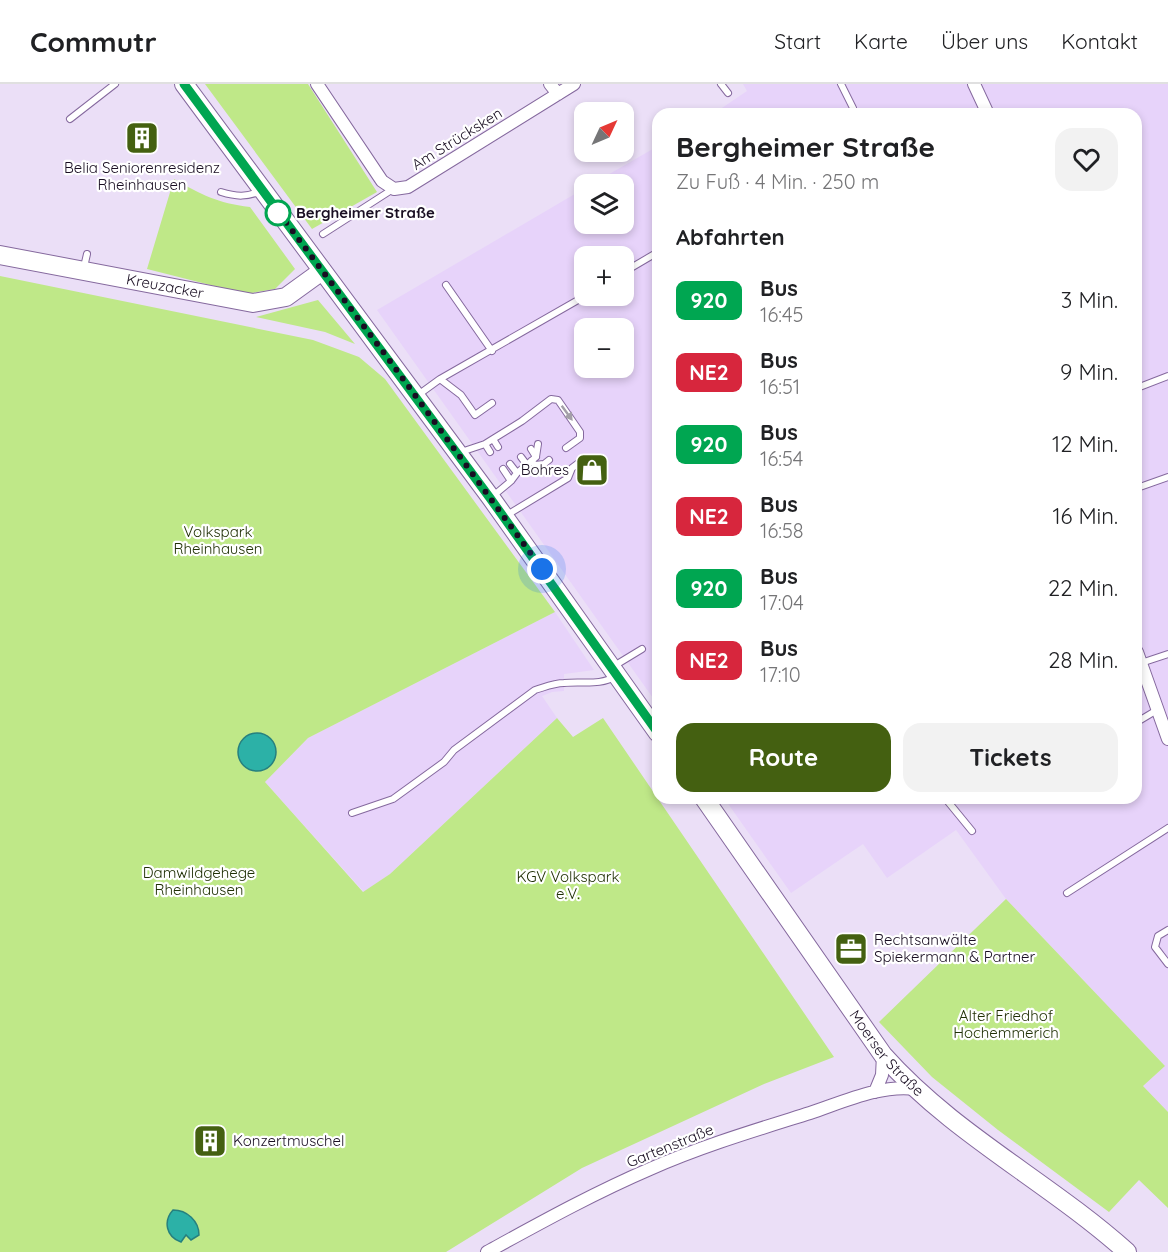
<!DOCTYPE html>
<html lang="de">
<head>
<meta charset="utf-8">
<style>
  body { margin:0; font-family:Quicksand,sans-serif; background:#f2f2f2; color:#202124; height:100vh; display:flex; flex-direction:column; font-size:22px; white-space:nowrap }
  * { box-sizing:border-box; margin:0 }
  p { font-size:20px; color:#757577 }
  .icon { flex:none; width:33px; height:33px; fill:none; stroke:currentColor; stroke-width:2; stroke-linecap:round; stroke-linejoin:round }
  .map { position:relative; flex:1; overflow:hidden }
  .details { position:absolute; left:652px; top:24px; width:490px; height:696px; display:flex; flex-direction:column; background:#fff; border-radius:18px; box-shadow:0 3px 9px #0003 }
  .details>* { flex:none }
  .badge { padding:0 12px; border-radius:9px; font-size:21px; line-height:39px }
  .needle { width:39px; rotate:46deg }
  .fabs { position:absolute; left:574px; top:18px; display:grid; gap:12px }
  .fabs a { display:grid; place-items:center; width:60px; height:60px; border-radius:12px; background:#fff; box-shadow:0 3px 9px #0003; font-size:30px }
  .you { position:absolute; width:30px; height:30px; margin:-15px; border:4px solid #fff; border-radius:50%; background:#1a73e8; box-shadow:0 0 0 9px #1a73e833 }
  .map>.badge { position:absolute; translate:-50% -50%; box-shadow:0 0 0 3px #fff }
  h2 { padding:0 24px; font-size:22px; line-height:54px }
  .round { display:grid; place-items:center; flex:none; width:63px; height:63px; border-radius:18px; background:#f2f2f2 }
  .overview { display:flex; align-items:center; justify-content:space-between; height:102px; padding:0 24px }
  h1 { font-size:28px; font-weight:700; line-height:45px }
  .primary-button { display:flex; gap:12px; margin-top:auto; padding:12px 24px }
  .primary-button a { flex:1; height:69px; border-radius:18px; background:#446011; color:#fff; font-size:24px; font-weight:700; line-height:69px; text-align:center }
  .primary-button a+a { background:#f2f2f2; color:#202124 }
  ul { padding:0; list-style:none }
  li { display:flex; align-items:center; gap:18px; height:72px; padding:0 24px }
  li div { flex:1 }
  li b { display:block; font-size:22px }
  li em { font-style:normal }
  li .badge { min-width:66px; font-weight:700; text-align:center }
  header { display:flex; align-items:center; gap:36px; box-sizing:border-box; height:84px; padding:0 30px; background:#fff; border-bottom:2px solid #e0e0e0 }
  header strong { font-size:28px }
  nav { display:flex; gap:33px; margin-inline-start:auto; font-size:21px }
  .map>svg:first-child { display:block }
  .built { fill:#e7d3fa; fill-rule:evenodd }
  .green { fill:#bfe888 }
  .water { fill:#2cb1a7; stroke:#26807f; stroke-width:1.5 }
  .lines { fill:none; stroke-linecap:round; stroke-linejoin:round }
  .lane-casing { stroke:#85699e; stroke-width:8 }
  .street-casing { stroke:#85699e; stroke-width:14 }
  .secondary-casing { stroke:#85699e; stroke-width:20 }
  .lane { stroke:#fff; stroke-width:6 }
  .street { stroke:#fff; stroke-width:12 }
  .secondary { stroke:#fff; stroke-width:18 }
  .oneway { fill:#a39fa7 }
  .line-casing { stroke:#fff; stroke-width:14 }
  .line { stroke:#00a651; stroke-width:9 }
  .walk { stroke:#190e22; stroke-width:6; stroke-dasharray:0 10.8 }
  .stop-dot { fill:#fff; stroke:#00a651; stroke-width:3 }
  .labels { text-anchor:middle; stroke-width:4.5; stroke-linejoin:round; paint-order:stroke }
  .street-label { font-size:15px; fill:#190e22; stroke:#fff }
  .poi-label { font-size:15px; fill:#190e22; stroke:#fff; text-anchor:start }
  .stop-label { font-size:15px; font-weight:bold; fill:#190e22; stroke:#fff; text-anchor:start }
  .park-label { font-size:15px; fill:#203005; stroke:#fff }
</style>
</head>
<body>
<header>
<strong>Commutr</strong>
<nav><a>Start</a><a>Karte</a><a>Über uns</a><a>Kontakt</a></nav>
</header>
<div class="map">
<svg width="1168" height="1168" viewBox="0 0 1168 1168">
  <rect width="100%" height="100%" fill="#ebdff7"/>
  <!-- built -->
  <path class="built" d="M 743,0 L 1168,0 L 1168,1028 L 1143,1002 L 1165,982 L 1006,815 L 956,746 L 887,794 L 863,760 L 791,809 L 724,714 L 1137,714 L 1137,30 L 713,30 L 747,7 Z
    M 658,62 L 658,621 L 377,226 L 585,104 L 585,140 L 624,140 L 624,100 L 592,100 ZM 585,172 L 624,172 L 624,212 L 585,212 ZM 585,244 L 624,244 L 624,284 L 585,284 Z
    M 555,528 L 594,586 L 564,590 L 564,607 L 552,608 L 542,612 L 557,634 L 390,790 L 364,808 L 265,698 L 308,654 Z"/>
  <!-- green -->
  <path class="green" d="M 205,0 L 308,0 L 377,108 L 312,145 Z
    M 174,95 C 202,111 217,119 250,123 L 295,185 L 275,205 L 246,210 L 147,185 Z
    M 0,192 L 313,256 L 359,273 L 385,295 L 555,528 L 308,654 L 265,698 L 363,808 L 390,790 L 557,634 L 573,653 L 603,634 L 834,973 L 764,1000 L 582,1084 L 446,1168 L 0,1168 Z
    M 318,216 L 355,260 L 325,248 L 256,233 Z
    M 1006,815 L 1165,982 L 1143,1002 L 1168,1028 L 1168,1124 L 1139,1096 L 1109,1128 L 998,1046 L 932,993 L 879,938 Z"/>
  <!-- water -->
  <path class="water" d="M238 668a19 19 0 1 1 38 0a19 19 0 1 1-38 0Z
    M 173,1126 C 187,1126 199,1137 199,1151 L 191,1156 L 186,1151 L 181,1158 C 166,1153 163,1137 173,1126 Z"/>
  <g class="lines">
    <defs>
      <path id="lane" d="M 721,0 L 728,9
        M 841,0 L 853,24
        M 70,35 L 115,0
        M 221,108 C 237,113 247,113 261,107
        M 323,150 L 393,105
        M 84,183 L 87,170
        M 624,188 L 658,168
        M 446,201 L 492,267
        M 440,295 L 585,212
        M 1137,304 L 1168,292
        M 418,311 L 440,295 L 461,311 L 475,331 L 492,319
        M 493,355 L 522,337 L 551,315 L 558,316 L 580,348 L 580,354 L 566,364
        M 485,360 L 490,368
        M 531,365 L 536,373
        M 461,368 L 485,360 L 493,355 L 498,363
        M 521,373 L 527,381
        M 531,377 L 535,381 L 544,380 L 549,376
        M 503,385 L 511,397
        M 517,389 L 536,373 L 538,360
        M 1137,404 L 1168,393
        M 493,412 L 511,397 L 517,389 L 510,380
        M 507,431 L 568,394 L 572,384 L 580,378
        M 1141,579 L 1168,570
        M 614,582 L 642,565
        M 1137,638 L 1157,626
        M 945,714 L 972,747
        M 352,729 L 393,715 L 444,678 L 454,666 L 535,606 C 545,603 554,599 564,599 C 583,597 600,602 616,592
        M 1067,809 L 1168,744
        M 1168,846 L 1158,852 L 1155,863 L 1168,880"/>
      <path id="street" d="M 317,0 L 382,97 L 394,105 L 408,103 L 574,0
        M 550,0 L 558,10
        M 974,0 L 988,30
        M 1137,568 L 1168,655
        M 875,1008 L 882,991 L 883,971
        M 487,1168 C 540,1139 594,1109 650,1085 C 702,1062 756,1046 810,1029 C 843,1018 881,1000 916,1005"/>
      <g id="secondary">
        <path d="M 184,0 L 491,414 L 658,649"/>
        <path id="s1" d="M 0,171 L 253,219 L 286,213 L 322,187"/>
        <path id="s2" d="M 704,714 L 883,971 C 953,1050 1049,1098 1127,1168"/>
      </g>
    </defs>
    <!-- lane casing -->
    <use href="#lane" class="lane-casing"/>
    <!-- street casing -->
    <use href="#street" class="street-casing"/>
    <!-- secondary casing -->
    <use href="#secondary" class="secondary-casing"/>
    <!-- lane -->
    <use href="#lane" class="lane"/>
    <!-- street -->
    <use href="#street" class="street"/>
    <!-- secondary -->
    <use href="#secondary" class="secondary"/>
  </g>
  <!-- one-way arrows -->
  <defs><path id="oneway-solid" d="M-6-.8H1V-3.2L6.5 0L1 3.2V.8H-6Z" transform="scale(1.5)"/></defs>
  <use class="oneway" href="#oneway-solid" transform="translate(567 329) rotate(54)"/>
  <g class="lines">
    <defs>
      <path id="line" d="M 184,0 L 490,414 L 658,649"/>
    </defs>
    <!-- line casing -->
    <use href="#line" class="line-casing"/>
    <!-- line -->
    <use href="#line" class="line"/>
    <!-- walk -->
    <path class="walk" d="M 278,129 L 276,125 L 390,277 L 542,485"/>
  </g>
  <!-- icons -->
  <defs>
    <symbol id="building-square" viewBox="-11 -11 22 22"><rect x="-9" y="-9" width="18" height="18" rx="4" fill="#446011" stroke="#fff"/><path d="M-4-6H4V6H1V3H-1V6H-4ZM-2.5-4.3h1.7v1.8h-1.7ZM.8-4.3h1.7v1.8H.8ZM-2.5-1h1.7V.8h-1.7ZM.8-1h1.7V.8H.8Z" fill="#fff"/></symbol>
    <symbol id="shop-square" viewBox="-11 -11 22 22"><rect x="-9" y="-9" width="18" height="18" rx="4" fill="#446011" stroke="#fff"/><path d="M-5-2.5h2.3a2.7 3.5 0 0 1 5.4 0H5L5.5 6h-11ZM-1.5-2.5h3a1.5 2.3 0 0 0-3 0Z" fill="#fff"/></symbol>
    <symbol id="office-square" viewBox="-11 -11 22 22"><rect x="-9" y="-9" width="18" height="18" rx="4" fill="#446011" stroke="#fff"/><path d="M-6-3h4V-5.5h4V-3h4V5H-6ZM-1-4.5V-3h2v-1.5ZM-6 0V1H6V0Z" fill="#fff"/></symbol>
  </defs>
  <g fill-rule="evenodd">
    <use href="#building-square" x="123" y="35" width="38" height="38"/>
    <use href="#shop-square" x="573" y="367" width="38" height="38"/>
    <use href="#office-square" x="832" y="846" width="38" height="38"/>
    <use href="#building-square" x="191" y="1038" width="38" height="38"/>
  </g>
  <!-- markers -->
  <circle class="stop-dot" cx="278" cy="129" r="12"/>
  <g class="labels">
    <!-- street labels -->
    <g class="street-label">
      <text transform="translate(457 55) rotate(-32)" y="5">Am Strücksken</text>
      <text dy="5" stroke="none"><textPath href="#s1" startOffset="168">Kreuzacker</textPath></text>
      <text dy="5" stroke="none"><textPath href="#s2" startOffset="314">Moerser Straße</textPath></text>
      <text transform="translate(670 1062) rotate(-22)" y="5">Gartenstraße</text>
    </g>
    <!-- poi labels -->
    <g class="poi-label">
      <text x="142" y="89" text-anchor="middle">Belia Seniorenresidenz<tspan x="142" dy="17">Rheinhausen</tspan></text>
      <text x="569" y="391" text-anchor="end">Bohres</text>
      <text x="874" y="861">Rechtsanwälte<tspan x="874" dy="17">Spiekermann &amp; Partner</tspan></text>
      <text x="233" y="1062">Konzertmuschel</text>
    </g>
    <!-- stop labels -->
    <g class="stop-label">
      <text x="296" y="134">Bergheimer Straße</text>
    </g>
    <!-- park labels -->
    <g class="park-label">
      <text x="218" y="453">Volkspark<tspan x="218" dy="17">Rheinhausen</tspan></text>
      <text x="199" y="794">Damwildgehege<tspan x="199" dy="17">Rheinhausen</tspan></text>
      <text x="568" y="798">KGV Volkspark<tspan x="568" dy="17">e.V.</tspan></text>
      <text x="1006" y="937">Alter Friedhof<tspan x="1006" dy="17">Hochemmerich</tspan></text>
    </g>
  </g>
</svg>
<div class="fabs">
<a><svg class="needle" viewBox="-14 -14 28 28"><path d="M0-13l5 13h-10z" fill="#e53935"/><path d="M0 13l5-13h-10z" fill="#757577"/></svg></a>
<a><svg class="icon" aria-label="layers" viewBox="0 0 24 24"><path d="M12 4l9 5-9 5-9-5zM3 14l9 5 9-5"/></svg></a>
<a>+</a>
<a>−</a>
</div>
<div class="you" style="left:542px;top:485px"></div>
<section class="details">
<div class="overview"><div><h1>Bergheimer Straße</h1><p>Zu Fuß · 4 Min. · 250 m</p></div><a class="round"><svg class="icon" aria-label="heart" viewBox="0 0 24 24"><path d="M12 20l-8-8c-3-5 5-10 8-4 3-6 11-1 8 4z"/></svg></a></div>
<h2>Abfahrten</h2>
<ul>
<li><span class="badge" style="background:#00a651;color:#fff">920</span><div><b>Bus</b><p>16:45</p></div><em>3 Min.</em></li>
<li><span class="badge" style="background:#d7263d;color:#fff">NE2</span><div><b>Bus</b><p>16:51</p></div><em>9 Min.</em></li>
<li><span class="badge" style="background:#00a651;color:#fff">920</span><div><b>Bus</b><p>16:54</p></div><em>12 Min.</em></li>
<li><span class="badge" style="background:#d7263d;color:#fff">NE2</span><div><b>Bus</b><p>16:58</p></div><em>16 Min.</em></li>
<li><span class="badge" style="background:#00a651;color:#fff">920</span><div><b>Bus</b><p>17:04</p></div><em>22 Min.</em></li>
<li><span class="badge" style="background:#d7263d;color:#fff">NE2</span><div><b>Bus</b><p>17:10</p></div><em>28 Min.</em></li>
</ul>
<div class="primary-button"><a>Route</a><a>Tickets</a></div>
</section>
</div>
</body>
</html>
